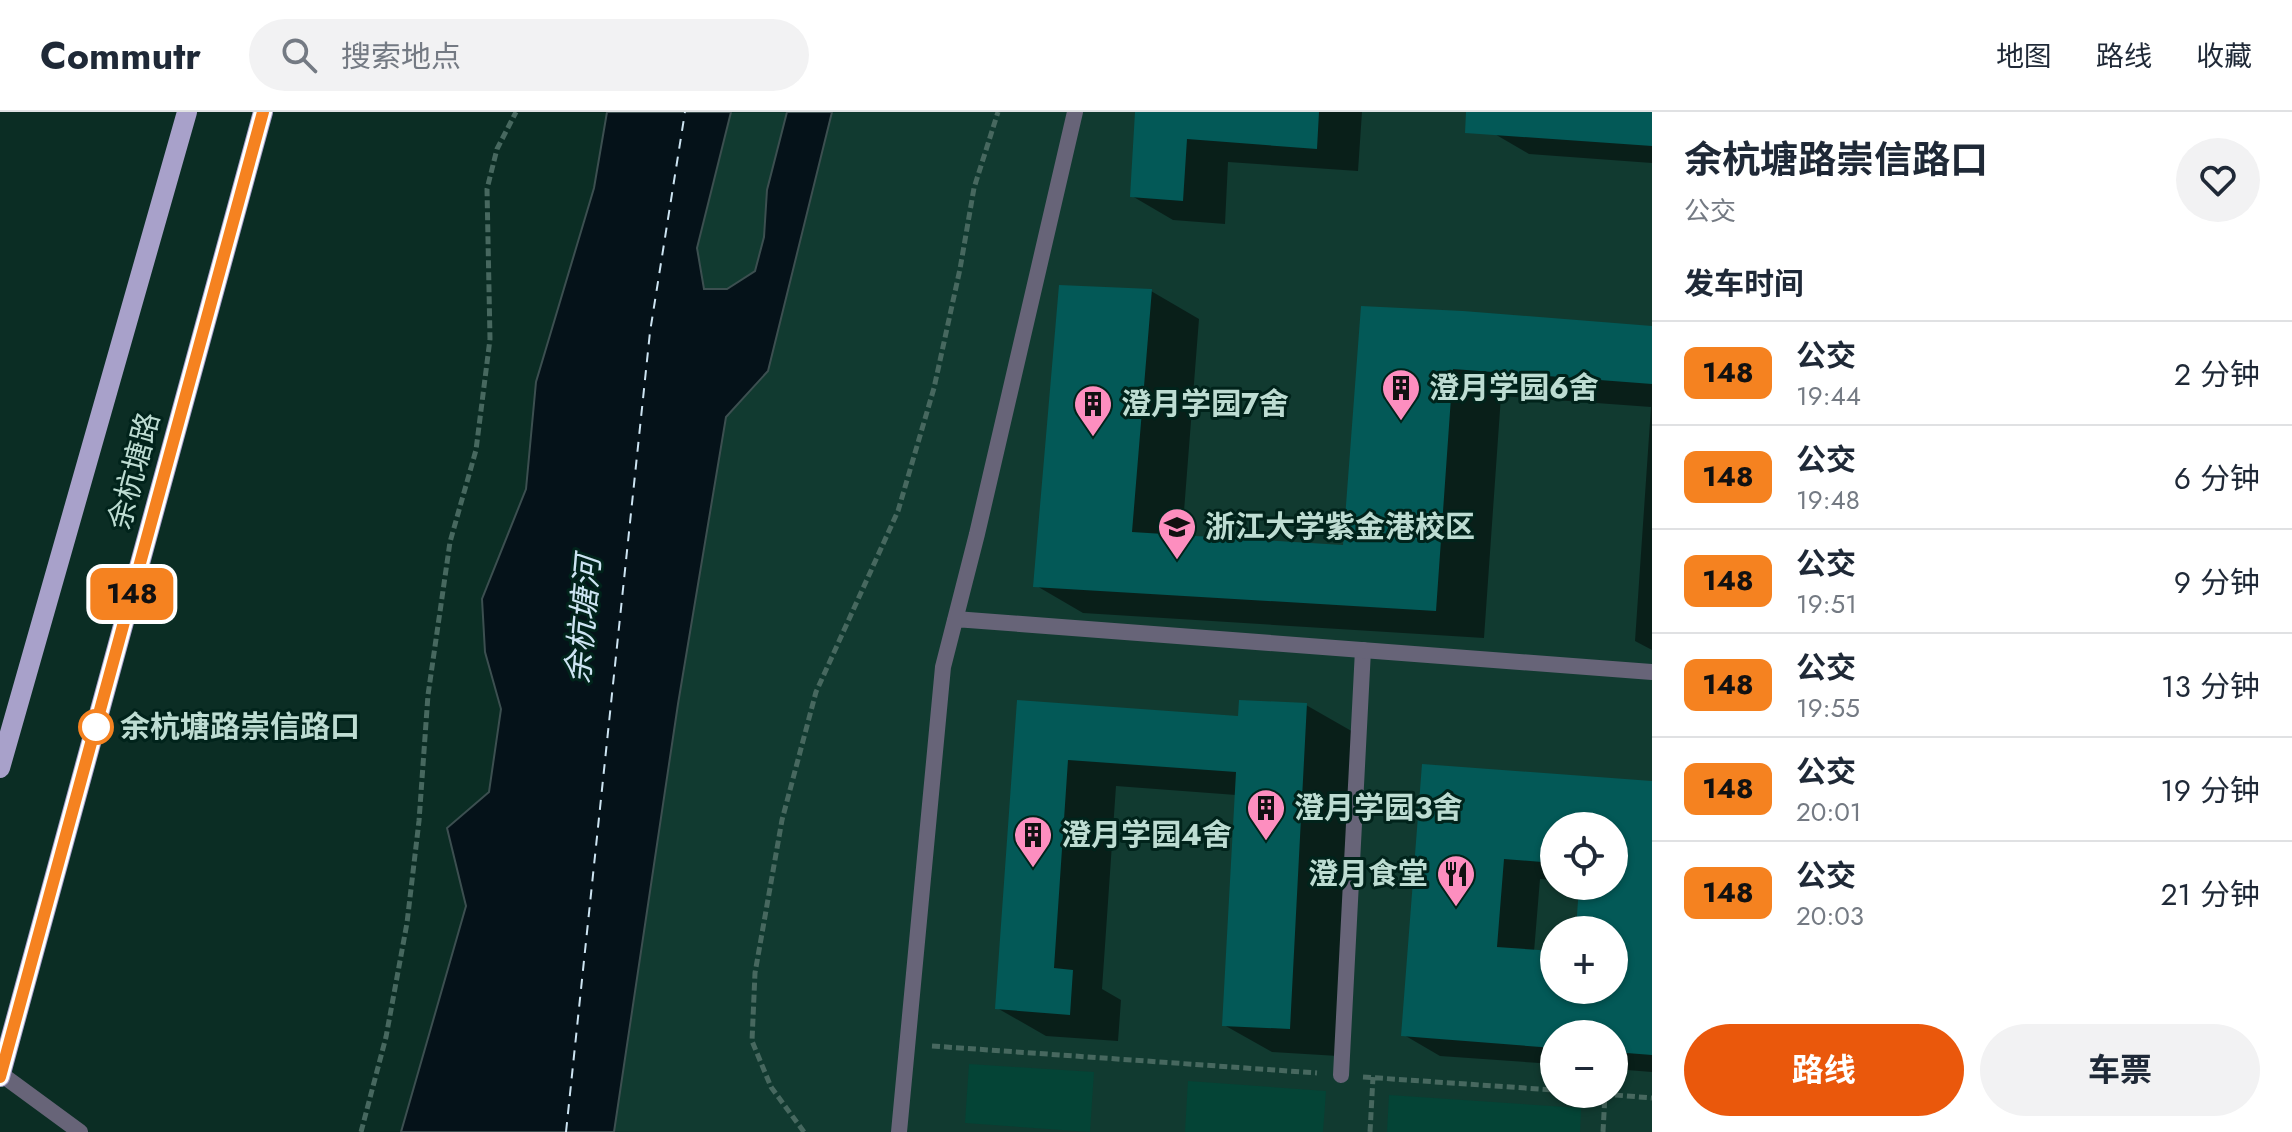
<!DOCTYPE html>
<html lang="zh">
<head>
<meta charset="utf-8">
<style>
  body { margin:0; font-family:Jost,"Noto Sans SC",sans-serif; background:#f2f2f3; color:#1f2937; height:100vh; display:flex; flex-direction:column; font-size:30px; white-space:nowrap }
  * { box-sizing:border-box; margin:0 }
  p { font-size:26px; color:#747a83 }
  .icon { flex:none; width:44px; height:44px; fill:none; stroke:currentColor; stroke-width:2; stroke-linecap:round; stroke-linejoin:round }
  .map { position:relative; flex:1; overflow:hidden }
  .side { display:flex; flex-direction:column; background:#fff; width:640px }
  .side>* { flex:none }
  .badge { padding:0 16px; border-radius:12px; font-size:28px; line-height:52px }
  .controls { position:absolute; left:1540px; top:700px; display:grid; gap:16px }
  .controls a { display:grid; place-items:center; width:88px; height:88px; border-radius:50%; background:#fff; box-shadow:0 2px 6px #0004; font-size:40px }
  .map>.badge { position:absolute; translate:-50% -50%; box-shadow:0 0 0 4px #fff }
  h2 { padding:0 32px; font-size:30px; line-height:72px }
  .round { display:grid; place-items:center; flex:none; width:84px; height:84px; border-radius:42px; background:#f2f2f3 }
  .summary { display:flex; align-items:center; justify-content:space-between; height:136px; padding:0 32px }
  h1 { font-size:38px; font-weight:700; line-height:60px }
  .button { display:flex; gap:16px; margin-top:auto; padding:16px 32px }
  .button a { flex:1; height:92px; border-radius:48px; background:#ea580c; color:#fff; font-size:32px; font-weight:700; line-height:92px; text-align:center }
  .button a+a { background:#f2f2f3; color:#1f2937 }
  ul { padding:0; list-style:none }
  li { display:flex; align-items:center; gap:24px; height:104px; padding:0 32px; border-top:2px solid #e0e1e3 }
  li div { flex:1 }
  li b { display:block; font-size:30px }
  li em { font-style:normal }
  li .badge { min-width:88px; font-weight:700; text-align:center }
  header { display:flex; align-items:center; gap:48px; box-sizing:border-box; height:112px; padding:0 40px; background:#fff; border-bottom:2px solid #e0e1e3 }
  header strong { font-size:38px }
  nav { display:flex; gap:44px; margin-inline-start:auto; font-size:28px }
  .search { width:560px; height:72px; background:#f2f2f3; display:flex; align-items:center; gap:20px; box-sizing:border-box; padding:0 28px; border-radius:44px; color:#747a83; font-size:30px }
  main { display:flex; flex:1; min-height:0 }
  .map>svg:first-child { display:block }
  .built { fill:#113a30; fill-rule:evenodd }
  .green { fill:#044436 }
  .water { fill:#051219; stroke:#3c4f50; stroke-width:2 }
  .shadow { fill:#0007; fill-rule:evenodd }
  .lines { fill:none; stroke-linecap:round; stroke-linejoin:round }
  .ferry { stroke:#cde4f2; stroke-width:2; stroke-dasharray:10 8; stroke-linecap:butt }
  .building { fill:#035957; fill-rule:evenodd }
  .path { stroke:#47685f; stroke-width:5; stroke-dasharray:8 4; stroke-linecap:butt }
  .service { stroke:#676478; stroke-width:16 }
  .minor { stroke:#676478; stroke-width:16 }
  .primary { stroke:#a8a1ca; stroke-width:20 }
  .line-casing { stroke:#fff; stroke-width:18 }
  .line { stroke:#f58220; stroke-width:12 }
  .stop-dot { fill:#fff; stroke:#f58220; stroke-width:4 }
  .labels { text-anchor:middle; stroke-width:6; stroke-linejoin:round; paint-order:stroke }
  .poi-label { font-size:30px; font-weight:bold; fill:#bddcd2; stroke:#01231b; text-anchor:start }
  .street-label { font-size:30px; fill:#bddcd2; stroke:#01231b }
  .stop-label { font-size:30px; font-weight:bold; fill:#bddcd2; stroke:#01231b; text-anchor:start }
  .water-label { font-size:32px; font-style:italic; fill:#cde4f2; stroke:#01231b }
</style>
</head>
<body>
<header>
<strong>Commutr</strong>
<div class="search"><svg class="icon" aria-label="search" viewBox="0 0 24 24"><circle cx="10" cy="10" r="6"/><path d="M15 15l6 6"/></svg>搜索地点</div>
<nav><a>地图</a><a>路线</a><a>收藏</a></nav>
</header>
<main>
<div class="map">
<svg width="1652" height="1020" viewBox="0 0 1652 1020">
  <rect width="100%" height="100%" fill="#0b2d24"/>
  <!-- built -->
  <path class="built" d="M 731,0 L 1652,0 L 1652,1020 L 614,1020 L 678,592 L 726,305 L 697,136 ZM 1554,714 L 1614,714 L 1614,774 L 1554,774 ZM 1554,818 L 1614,818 L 1614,878 L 1554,878 ZM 1554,922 L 1614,922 L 1614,982 L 1554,982 Z"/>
  <!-- green -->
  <path class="green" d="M 969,952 L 1094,960 L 1090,1020 L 965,1011 Z
    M 1188,969 L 1326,979 L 1323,1020 L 1185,1020 Z
    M 1389,983 L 1581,996 L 1580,1020 L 1387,1020 Z"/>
  <!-- water -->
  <path class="water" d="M 607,0 L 731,0 L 697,136 L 704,177 L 727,177 L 755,159 L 764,125 L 767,78 L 787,0 L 832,0 L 768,259 L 726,305 L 678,592 L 614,1020 L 401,1020 L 466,794 L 447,716 L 489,680 L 501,597 L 485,540 L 482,487 L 526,377 L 536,270 L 594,76 Z"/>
  <!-- shadow -->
  <path class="shadow" d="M 1136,0 L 1362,0 L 1358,59 L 1228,50 L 1225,112 L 1173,108 L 1132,84 Z
    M 1494,0 L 1652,0 L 1652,51 L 1529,42 L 1493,21 Z
    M 1151,179 L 1199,207 L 1182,425 L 1345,435 L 1363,196 L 1652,216 L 1652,538 L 1635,529 L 1651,295 L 1501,284 L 1484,526 L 1083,501 L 1035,473 Z
    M 1019,590 L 1240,606 L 1306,593 L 1355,621 L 1338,944 L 1272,940 L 1224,913 L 1236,683 L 1116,674 L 1102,877 L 1121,888 L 1118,929 L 1046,924 L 997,896 Z
    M 1423,654 L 1652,671 L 1652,960 L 1614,957 L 1614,922 L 1554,922 L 1554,952 L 1440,944 L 1404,923 ZM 1554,714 L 1614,714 L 1614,774 L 1581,774 L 1578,818 L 1614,818 L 1614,878 L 1554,878 L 1554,841 L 1534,840 L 1540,767 L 1554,768 Z"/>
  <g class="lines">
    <!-- ferry -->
    <path class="ferry" d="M 566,1020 L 650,220 L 685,0"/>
  </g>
  <!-- building -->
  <path class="building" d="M 1135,0 L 1319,0 L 1317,37 L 1187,27 L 1183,89 L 1130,85 Z
    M 1466,0 L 1652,0 L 1652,34 L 1465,21 Z
    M 1059,173 L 1152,177 L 1132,420 L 1343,433 L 1361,194 L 1463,199 L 1652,214 L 1652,272 L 1453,257 L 1436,499 L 1033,475 Z
    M 1017,588 L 1238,604 L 1239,588 L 1307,591 L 1290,917 L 1222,914 L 1236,660 L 1068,648 L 1054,856 L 1073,858 L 1070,903 L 995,897 Z
    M 1422,652 L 1652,669 L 1652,943 L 1614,940 L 1614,922 L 1554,922 L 1554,936 L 1401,924 ZM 1554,714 L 1614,714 L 1614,774 L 1579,774 L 1576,818 L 1614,818 L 1614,878 L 1554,878 L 1554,839 L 1497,835 L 1504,747 L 1554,751 Z"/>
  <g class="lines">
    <!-- path -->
    <path class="path" d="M 932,934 L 1317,961
      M 1363,965 L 1554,978
      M 1603,982 L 1652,986
      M 361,1020 L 386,925 L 407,811 L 419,709 L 428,583 L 450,430 L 476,338 L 490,227 L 487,77 L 497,37 L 516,0
      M 804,1020 L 771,975 L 752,929 L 755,861 L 782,708 L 816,580 L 898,399 L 934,276 L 960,157 L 974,76 L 998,0
      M 1370,1020 L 1373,965
      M 1603,1020 L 1605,982"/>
    <!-- service -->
    <path class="service" d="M 1341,963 L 1363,538"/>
    <!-- minor -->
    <path class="minor" d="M 955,507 L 1652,560
      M 1,962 L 80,1020
      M 899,1020 L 943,555 L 977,422 L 1075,0"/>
    <!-- primary -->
    <path class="primary" d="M 0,656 L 187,0
      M 0,965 L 263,0"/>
  </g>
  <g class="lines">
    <defs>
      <path id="line" d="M 0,965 L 263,0"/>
    </defs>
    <!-- line casing -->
    <use href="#line" class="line-casing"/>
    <!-- line -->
    <use href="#line" class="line"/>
  </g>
  <!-- icons -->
  <defs>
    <symbol id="building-pin" viewBox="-11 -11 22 30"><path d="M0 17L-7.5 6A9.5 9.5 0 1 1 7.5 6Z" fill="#fd8ebf" stroke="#01231b"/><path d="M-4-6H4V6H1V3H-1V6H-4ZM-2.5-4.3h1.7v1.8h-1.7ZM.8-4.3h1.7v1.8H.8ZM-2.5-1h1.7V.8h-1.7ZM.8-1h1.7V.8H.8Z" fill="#111"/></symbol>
    <symbol id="university-pin" viewBox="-11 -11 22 30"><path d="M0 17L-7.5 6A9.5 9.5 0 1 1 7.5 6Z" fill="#fd8ebf" stroke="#01231b"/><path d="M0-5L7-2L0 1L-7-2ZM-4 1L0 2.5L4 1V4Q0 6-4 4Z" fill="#111"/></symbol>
    <symbol id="restaurant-pin" viewBox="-11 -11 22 30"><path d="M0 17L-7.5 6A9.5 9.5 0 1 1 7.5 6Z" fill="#fd8ebf" stroke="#01231b"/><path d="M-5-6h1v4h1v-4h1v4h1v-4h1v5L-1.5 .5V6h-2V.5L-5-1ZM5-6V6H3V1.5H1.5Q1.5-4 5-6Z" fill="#111"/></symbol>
  </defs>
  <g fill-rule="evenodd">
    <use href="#building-pin" x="1379" y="254" width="44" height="60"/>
    <use href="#building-pin" x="1071" y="270" width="44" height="60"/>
    <use href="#university-pin" x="1155" y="393" width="44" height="60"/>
    <use href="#building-pin" x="1244" y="674" width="44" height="60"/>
    <use href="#building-pin" x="1011" y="701" width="44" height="60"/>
    <use href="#restaurant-pin" x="1434" y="740" width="44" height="60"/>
  </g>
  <!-- markers -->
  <circle class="stop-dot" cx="96" cy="615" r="16"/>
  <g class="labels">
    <!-- poi labels -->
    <g class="poi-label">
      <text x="1429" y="286">澄月学园6舍</text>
      <text x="1121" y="302">澄月学园7舍</text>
      <text x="1205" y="425">浙江大学紫金港校区</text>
      <text x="1294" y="706">澄月学园3舍</text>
      <text x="1061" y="733">澄月学园4舍</text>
      <text x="1428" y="772" text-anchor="end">澄月食堂</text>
    </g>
    <!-- street labels -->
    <g class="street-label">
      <text transform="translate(134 359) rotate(-75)" y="10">余杭塘路</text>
    </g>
    <!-- stop labels -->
    <g class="stop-label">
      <text x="120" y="625">余杭塘路崇信路口</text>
    </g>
    <!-- water labels -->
    <g class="water-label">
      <text transform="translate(583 508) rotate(-85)" y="11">余杭塘河</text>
    </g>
  </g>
</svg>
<div class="controls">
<a><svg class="icon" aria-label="locate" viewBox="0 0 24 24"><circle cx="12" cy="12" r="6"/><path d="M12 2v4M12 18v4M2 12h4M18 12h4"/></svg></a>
<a>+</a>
<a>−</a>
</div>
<b class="badge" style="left:132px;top:482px;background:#f58220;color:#111">148</b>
</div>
<section class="side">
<div class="summary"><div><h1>余杭塘路崇信路口</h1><p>公交</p></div><a class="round"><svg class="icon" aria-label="heart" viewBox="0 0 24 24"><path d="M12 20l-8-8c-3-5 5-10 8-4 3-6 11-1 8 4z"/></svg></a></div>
<h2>发车时间</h2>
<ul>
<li><span class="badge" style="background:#f58220;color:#111">148</span><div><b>公交</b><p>19:44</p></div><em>2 分钟</em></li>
<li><span class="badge" style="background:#f58220;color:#111">148</span><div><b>公交</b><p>19:48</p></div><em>6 分钟</em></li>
<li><span class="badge" style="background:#f58220;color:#111">148</span><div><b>公交</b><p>19:51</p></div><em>9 分钟</em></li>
<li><span class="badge" style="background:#f58220;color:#111">148</span><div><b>公交</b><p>19:55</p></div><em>13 分钟</em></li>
<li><span class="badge" style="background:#f58220;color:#111">148</span><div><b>公交</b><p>20:01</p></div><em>19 分钟</em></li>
<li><span class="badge" style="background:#f58220;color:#111">148</span><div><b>公交</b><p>20:03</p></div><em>21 分钟</em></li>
</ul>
<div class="button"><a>路线</a><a>车票</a></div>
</section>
</main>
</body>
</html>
